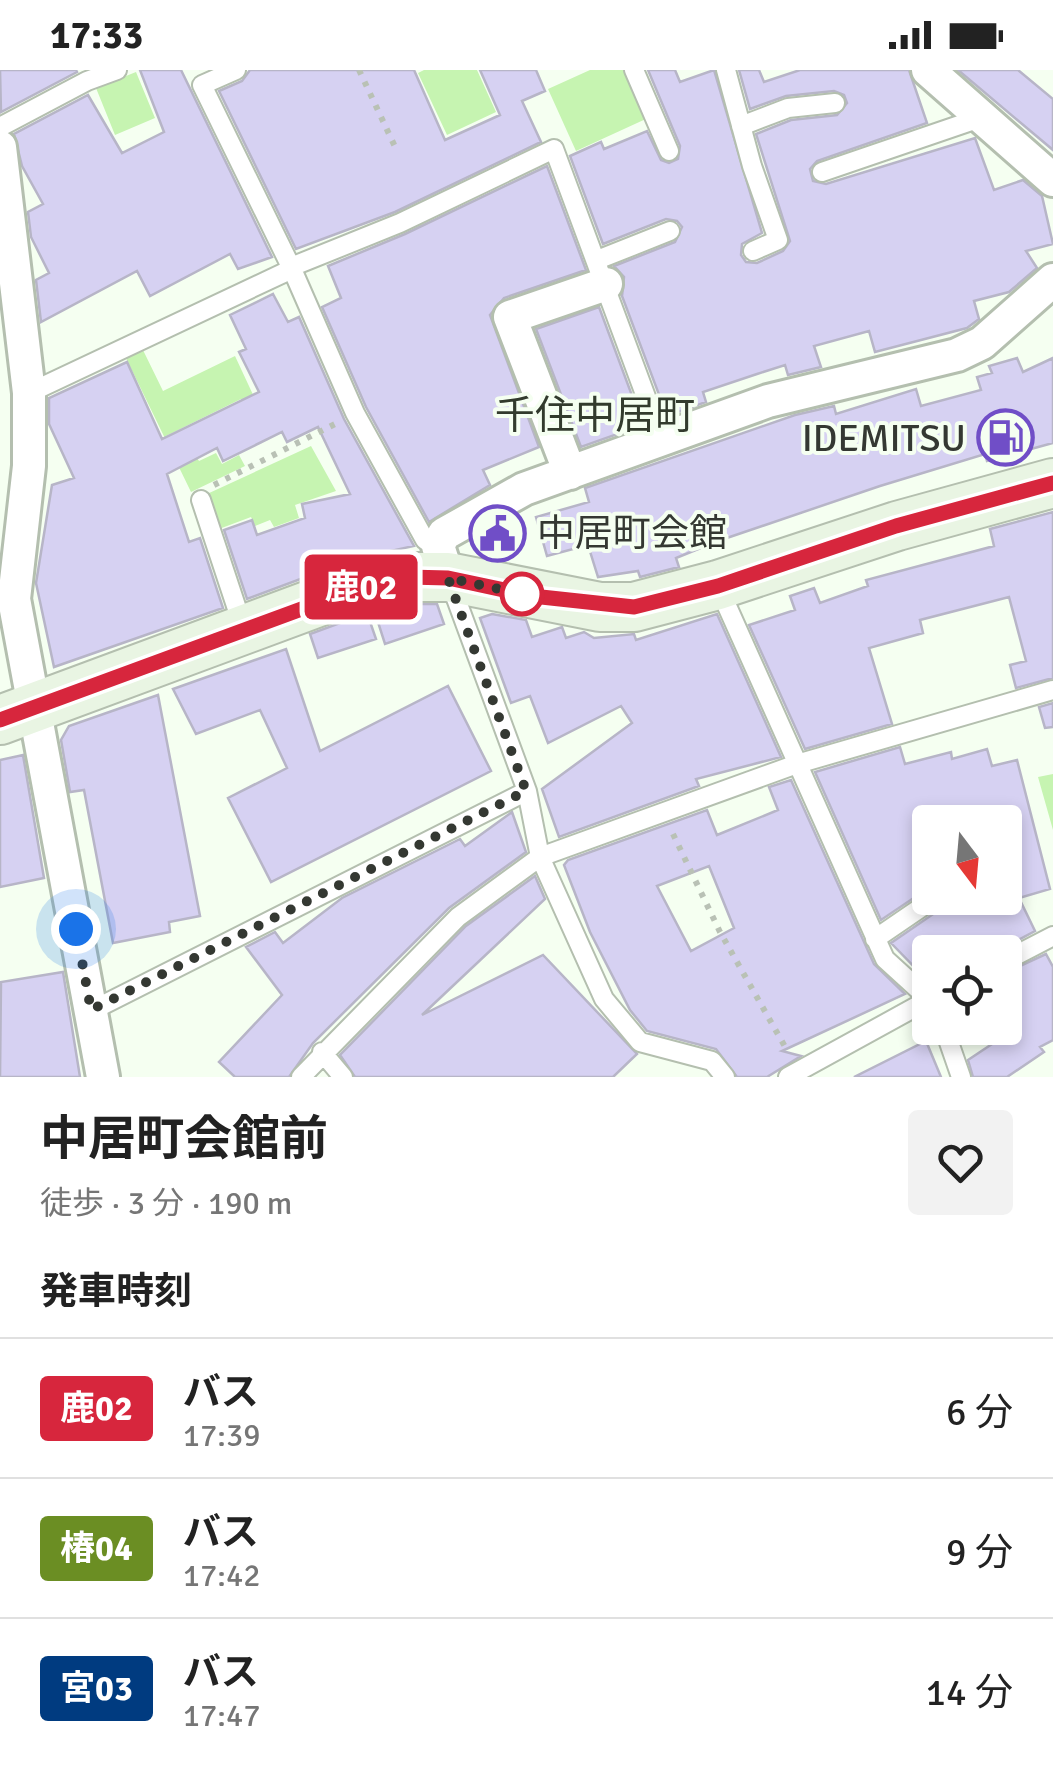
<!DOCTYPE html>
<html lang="ja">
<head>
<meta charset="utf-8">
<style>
  body { margin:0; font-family:Signika,"Noto Sans JP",sans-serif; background:#f2f2f2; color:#222; height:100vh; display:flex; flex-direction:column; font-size:38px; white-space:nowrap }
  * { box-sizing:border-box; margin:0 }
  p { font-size:32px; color:#767676 }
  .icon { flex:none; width:55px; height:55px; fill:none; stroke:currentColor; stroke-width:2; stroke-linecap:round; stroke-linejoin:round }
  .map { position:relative; height:1007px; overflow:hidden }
  .side { display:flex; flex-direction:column; background:#fff; flex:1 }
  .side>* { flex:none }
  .badge { padding:0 20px; border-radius:8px; font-size:35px; line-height:65px }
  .needle { width:65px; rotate:164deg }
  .controls { position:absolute; left:912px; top:735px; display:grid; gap:20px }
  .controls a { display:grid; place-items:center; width:110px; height:110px; border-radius:10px; background:#fff; box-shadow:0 5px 15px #0003; font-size:50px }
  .you { position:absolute; width:50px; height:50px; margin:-25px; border:8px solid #fff; border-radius:50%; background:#1a73e8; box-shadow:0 0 0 15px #1a73e833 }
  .map>.badge { position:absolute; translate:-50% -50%; box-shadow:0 0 0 5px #fff }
  h2 { padding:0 40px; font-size:38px; line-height:90px }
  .round { display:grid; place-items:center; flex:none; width:105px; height:105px; border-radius:10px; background:#f2f2f2 }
  .overview { display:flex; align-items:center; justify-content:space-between; height:170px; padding:0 40px }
  h1 { font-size:48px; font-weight:700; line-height:75px }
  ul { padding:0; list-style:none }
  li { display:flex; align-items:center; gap:30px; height:140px; padding:0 40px; border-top:2px solid #e0e0e0 }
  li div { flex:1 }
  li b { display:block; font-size:38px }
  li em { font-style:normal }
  li .badge { min-width:110px; font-weight:700; text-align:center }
  .status { display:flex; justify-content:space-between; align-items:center; height:70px; padding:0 50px; background:#fff; direction:ltr }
  .status svg { height:28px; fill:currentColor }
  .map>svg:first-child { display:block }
  .green { fill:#c6f4b1 }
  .building { fill:#d6d1f2; stroke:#b7b5c7; stroke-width:2.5; fill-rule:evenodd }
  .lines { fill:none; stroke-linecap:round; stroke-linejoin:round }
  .lane-casing { stroke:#b4bfaf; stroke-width:22 }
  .street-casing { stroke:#b4bfaf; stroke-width:38 }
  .secondary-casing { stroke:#b4bfaf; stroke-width:52 }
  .path { stroke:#b9c1b5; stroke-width:6; stroke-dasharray:5 8; stroke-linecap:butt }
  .lane { stroke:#fff; stroke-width:18 }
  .street { stroke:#fff; stroke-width:32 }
  .secondary { stroke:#e9f5e3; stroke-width:48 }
  .line-casing { stroke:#fff; stroke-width:22 }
  .line { stroke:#d7263d; stroke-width:15 }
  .walk { stroke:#343832; stroke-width:10; stroke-dasharray:0 18 }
  .stop-dot { fill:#fff; stroke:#d7263d; stroke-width:5 }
  .labels { text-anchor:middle; stroke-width:8; stroke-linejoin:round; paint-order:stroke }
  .poi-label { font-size:38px; fill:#343832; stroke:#f5fff1; text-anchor:end }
  .neighbourhood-label { font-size:40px; fill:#323b2d; stroke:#f5fff1 }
</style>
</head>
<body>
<div class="status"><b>17:33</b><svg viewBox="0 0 49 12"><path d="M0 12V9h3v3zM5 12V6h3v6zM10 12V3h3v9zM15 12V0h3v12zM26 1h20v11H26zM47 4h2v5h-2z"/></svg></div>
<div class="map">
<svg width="1053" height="1007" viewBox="0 0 1053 1007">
  <rect width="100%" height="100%" fill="#f5fff1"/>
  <!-- green -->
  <path class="green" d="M 424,0 L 477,0 L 496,42 L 447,65 L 418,3 Z
    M 590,0 L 626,0 L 648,48 L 576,81 L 548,19 Z
    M 136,2 L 155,48 L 115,65 L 96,18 Z
    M 142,278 L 163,321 L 235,286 L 255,329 L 244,334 L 241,329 L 166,366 L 177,389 L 193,381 L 199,391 L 216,383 L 222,394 L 239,385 L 245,396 L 191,422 L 125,286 Z
    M 311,376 L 336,421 L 295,435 L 299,448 L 274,457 L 270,450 L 255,456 L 251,447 L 219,459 L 207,424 Z
    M 1053,704 L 1053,760 L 1038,707 Z"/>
  <!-- building -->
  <path class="building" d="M 0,0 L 76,0 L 77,2 L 1,42 Z
    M 140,0 L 181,0 L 272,187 L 238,199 L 230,184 L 150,226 L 137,201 L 41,252 L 36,210 L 49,203 L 31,167 L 28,142 L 43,134 L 22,96 L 14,64 L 88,25 L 122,83 L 164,62 Z
    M 250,0 L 414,0 L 445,70 L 500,45 L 480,0 L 536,0 L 545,21 L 522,31 L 541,72 L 395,142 L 296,179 L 219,21 L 242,11 Z
    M 648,0 L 675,0 L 680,12 L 714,0 L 762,163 L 742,174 L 741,185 L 746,192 L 757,193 L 783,181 L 790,171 L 756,64 L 791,50 L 837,45 L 847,33 L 844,25 L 834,21 L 786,26 L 750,39 L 739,0 L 759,0 L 764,12 L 800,0 L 909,0 L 927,53 L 817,91 L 810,99 L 813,111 L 826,114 L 975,68 L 994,120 L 1023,110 L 1042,126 L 1053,174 L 1026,181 L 1037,198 L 1009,222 L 974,231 L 979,249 L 967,258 L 875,282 L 869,261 L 814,276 L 821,297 L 788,305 L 785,295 L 757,304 L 703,322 L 706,332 L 667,346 L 622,226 L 624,207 L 614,196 L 675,172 L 682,157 L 677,151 L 666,149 L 603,174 L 570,86 L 601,72 L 604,79 L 647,61 L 661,90 L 669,93 L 678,89 L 680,76 Z
    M 958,0 L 1018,0 L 1053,29 L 1053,80 Z
    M 547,96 L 586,200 L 504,228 L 490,245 L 539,377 L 483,400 L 490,415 L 429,452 L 366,337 L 322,237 L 341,228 L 328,196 L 405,164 Z
    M 273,224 L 288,252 L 299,247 L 344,349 L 414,476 L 354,489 L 247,529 L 224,460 L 252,450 L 257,465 L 305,448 L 302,434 L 350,424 L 318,357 L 287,372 L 282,362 L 223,391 L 217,378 L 167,404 L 189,472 L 200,468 L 223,538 L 54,597 L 36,513 L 52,415 L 74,408 L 49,354 L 49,328 L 127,292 L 162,369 L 259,322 L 239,282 L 246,279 L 230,245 Z
    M 599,237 L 643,355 L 581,377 L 536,259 Z
    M 1017,288 L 1023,302 L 1053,288 L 1053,373 L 987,391 L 985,384 L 880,416 L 718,471 L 676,488 L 679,497 L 640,507 L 638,501 L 598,507 L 588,475 L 547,486 L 536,447 L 589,432 L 585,418 L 795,345 L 834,336 L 836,344 L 916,319 L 921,336 L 981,320 L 977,307 L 992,303 L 989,296 Z
    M 1053,442 L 1053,608 L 1016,618 L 1010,595 L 1026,591 L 1009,527 L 920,550 L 923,563 L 869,578 L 892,654 L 805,679 L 749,555 L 795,540 L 790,526 L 814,518 L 820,533 L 868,516 L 866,510 L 994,476 L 990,459 Z
    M 420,534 L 437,534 L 444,554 L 385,574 L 377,549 Z
    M 367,543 L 376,569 L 318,588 L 310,564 Z
    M 492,544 L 526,550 L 532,567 L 562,557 L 566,568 L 584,562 L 594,568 L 634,564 L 636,570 L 717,544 L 781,687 L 696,709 L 699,716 L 559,767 L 542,719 L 632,653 L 621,636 L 548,673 L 530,626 L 511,633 L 480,548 Z
    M 286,579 L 320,681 L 448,616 L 491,701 L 271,812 L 228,728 L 287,698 L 260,640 L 196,664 L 173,619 Z
    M 158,625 L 200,846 L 169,852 L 170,862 L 113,873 L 84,720 L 70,722 L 61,670 L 69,656 Z
    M 1053,633 L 1053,657 L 1045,658 L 1039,637 Z
    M 900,677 L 905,694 L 951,682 L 952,689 L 987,679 L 992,696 L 1017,690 L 1050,819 L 1019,828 L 1035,861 L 996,882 L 930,882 L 929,912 L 891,873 L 942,838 L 947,828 L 1005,828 L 1005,752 L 930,752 L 930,817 L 881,850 L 815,702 Z
    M 23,685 L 44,808 L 0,817 L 0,690 Z
    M 791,710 L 874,894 L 905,924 L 782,981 L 801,986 L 767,1007 L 737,1007 L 716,979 L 647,961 L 630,940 L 590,862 L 564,795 L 568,790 L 707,740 L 717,765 L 778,740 L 769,717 ZM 709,796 L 734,858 L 691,881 L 657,816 Z
    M 512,742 L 526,782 L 449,838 L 313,973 L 289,1007 L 235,1007 L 219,992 L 282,925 L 246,877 L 275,862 L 283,873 L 342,828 L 460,769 L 465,776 Z
    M 535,806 L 545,829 L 422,945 L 543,885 L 637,984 L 613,1007 L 355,1007 L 340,985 L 466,856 Z
    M 1046,884 L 1053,897 L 1053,970 L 1040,977 L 1044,982 L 1007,1007 L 973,1007 L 968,990 L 1016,958 L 1005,937 L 1005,903 Z
    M 63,902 L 80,1007 L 0,1007 L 1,912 Z
    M 926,971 L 941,1007 L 854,1007 Z"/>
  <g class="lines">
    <defs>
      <path id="lane" d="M 236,0 L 202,15 L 292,199 L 355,343 L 425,470 L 438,476
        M 634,0 L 669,81
        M 726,0 L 752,96 L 778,170 L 753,181
        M 741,56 L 788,38 L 835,33
        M 0,57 L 87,11 L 117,0
        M 822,102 L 980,48
        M 597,190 L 670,161
        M 291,197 L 400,153 L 554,79 L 662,370
        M 29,323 L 292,199
        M 201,430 L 243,557
        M 451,515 L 527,721 L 540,787 L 604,929 L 640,972 L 712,991 L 725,1007
        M 718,516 L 885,889 L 930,930
        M 875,869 L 935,828
        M 1005,891 L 1053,866
        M 91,941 L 527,721
        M 944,958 L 961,1007
        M 322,982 L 343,1007
        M 301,1007 L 458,847 L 540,787 L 797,694 L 1053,620
        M 788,1007 L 930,929"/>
      <path id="street" d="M 928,0 L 1053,110
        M 0,77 L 29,323 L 29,396 L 14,529 L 103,1007
        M 570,403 L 510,247 L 606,214
        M 448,507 L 438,476 L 444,464 L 524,419 L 768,331 L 957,285 L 982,273 L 1053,210"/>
      <path id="secondary" d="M 0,650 L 364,515 L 408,507 L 448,507 L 600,537 L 634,537 L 718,515 L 897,456 L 1053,413"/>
    </defs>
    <!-- lane casing -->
    <use href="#lane" class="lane-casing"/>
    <!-- street casing -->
    <use href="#street" class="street-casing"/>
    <!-- secondary casing -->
    <use href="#secondary" class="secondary-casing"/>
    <!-- path -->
    <path class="path" d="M 359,0 L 397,81
      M 214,415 L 337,353
      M 673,764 L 720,862 L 788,982"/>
    <!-- lane -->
    <use href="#lane" class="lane"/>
    <!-- street -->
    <use href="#street" class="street"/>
    <!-- secondary -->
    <use href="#secondary" class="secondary"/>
  </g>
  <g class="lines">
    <defs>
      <path id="line" d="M 0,650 L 364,516 L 408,507 L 448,508 L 532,526 L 634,537 L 718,516 L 896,456 L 1053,413"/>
    </defs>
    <!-- line casing -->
    <use href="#line" class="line-casing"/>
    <!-- line -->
    <use href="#line" class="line"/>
    <!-- walk -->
    <path class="walk" d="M 76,859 L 91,940 L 526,721 L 448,508 L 532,526 L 522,524"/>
  </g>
  <!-- icons -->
  <defs>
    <symbol id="fuel-ring" viewBox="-11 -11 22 22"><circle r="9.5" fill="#f5fff1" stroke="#704ec7" stroke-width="1.5"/><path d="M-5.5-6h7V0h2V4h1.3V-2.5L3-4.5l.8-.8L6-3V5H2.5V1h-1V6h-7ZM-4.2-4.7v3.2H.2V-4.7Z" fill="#704ec7"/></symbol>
    <symbol id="civic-ring" viewBox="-11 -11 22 22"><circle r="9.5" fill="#f5fff1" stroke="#704ec7" stroke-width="1.5"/><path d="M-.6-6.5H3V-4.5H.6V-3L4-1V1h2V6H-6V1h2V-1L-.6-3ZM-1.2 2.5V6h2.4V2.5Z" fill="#704ec7"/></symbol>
  </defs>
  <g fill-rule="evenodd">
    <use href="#fuel-ring" x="974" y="336" width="63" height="63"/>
    <use href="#civic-ring" x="466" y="432" width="63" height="63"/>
  </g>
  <!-- markers -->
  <circle class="stop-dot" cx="522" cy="524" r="20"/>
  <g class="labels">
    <!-- poi labels -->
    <g class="poi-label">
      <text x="966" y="381">IDEMITSU</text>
      <text x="537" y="476" text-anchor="start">中居町会館</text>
    </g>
    <!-- neighbourhood labels -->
    <g class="neighbourhood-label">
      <text x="595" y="359">千住中居町</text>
    </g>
  </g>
</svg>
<div class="controls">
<a><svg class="needle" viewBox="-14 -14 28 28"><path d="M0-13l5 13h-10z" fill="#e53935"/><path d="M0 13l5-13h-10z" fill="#767676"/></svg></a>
<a><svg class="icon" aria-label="locate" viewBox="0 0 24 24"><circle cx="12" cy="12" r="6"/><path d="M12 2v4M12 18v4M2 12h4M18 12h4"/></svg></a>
</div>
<div class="you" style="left:76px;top:859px"></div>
<b class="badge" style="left:361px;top:517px;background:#d7263d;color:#fff">鹿02</b>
</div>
<section class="side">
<div class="overview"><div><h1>中居町会館前</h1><p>徒歩 · 3 分 · 190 m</p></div><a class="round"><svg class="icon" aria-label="heart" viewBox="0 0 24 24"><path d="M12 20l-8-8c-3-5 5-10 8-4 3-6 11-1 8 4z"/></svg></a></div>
<h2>発車時刻</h2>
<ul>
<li><span class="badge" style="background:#d7263d;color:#fff">鹿02</span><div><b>バス</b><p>17:39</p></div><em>6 分</em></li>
<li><span class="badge" style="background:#6b8e23;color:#fff">椿04</span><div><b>バス</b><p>17:42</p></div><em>9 分</em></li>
<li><span class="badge" style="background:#003b80;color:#fff">宮03</span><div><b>バス</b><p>17:47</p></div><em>14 分</em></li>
</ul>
</section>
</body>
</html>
